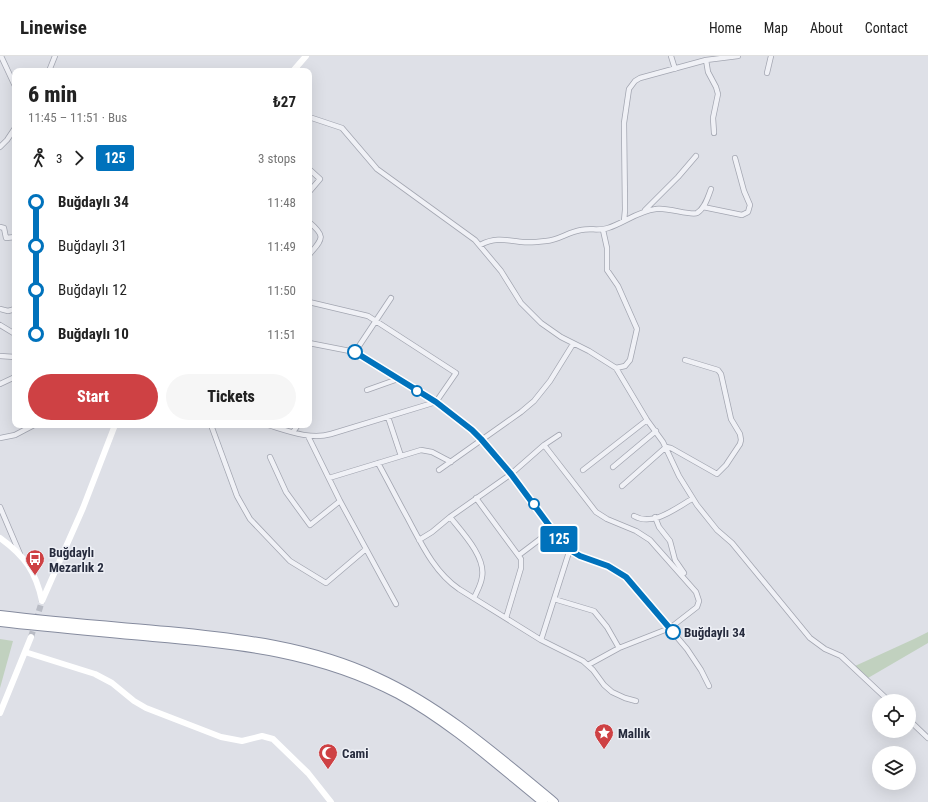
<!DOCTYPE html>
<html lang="en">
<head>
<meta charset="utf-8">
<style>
  body { margin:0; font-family:"Roboto Condensed",sans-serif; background:#f6f6f6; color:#222; height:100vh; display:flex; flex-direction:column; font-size:15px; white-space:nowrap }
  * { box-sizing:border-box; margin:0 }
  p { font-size:13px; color:#767676 }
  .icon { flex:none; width:22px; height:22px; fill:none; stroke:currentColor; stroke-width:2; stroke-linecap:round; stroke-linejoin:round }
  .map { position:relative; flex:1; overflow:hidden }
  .drawer { position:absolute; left:12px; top:12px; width:300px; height:360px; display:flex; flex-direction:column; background:#fff; border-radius:8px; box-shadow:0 4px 16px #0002 }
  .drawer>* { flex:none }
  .badge { padding:0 8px; border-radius:3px; font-size:14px; line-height:26px }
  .controls { position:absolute; left:872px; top:638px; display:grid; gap:8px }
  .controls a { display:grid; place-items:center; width:44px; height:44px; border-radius:50%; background:#fff; box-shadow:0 4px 16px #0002; font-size:20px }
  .map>.badge { position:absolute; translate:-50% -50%; box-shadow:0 0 0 2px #fff }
  .legs { display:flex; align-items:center; gap:6px; height:44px; padding:0 16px; font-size:13px }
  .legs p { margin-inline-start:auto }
  .overview { display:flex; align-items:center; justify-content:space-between; height:68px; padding:0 16px }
  h1 { font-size:22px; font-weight:800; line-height:30px }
  .cta { display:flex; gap:8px; margin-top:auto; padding:8px 16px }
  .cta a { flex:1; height:46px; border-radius:24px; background:#ce4144; color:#fff; font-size:16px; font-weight:800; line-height:46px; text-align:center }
  .cta a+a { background:#f6f6f6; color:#222 }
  ul { padding:0 16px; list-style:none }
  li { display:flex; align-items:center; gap:14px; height:44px; font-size:15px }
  li i { display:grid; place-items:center; width:6px; height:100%; margin:0 5px; background:currentColor }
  li i::after { content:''; width:10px; height:10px; margin:-5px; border:3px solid; border-radius:50%; background:#fff }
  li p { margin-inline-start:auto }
  li:first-child i { background:linear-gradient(#0000 50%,currentColor 0) }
  li:last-child i { background:linear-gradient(currentColor 50%,#0000 0) }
  header { display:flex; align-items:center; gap:24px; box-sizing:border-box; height:56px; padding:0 20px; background:#fff; border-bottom:1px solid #e0e0e0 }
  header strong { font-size:19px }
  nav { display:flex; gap:22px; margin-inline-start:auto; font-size:14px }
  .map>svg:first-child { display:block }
  .green { fill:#c1d1bf }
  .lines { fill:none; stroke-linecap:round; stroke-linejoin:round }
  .secondary-tunnel { stroke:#b9bcc5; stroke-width:6; stroke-dasharray:6 3; stroke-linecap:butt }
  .street-casing { stroke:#a3a6b1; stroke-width:6 }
  .highway-casing { stroke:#858b9e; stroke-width:10 }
  .street { stroke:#f0f1f6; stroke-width:4.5 }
  .secondary { stroke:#fff; stroke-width:6 }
  .highway { stroke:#fff; stroke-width:8 }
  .line-1-casing { stroke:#fff; stroke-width:9 }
  .line-1 { stroke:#0072bc; stroke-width:6 }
  .stop-1-dot { fill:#fff; stroke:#0072bc; stroke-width:2 }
  .labels { text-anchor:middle; stroke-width:3; stroke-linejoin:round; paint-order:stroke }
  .poi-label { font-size:13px; font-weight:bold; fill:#272c3e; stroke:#edeff5; text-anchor:start }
  .stop-label { font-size:13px; font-weight:bold; fill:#272c3e; stroke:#edeff5; text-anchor:start }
</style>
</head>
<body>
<header>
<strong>Linewise</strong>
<nav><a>Home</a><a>Map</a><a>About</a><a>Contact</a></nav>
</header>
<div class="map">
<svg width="928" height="746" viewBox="0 0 928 746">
  <rect width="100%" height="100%" fill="#dee0e7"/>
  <!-- green -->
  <path class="green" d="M 928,576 L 928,587 L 868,622 L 855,610 L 914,583 Z
    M 0,583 L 13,585 L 0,632 Z"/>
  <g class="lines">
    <!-- secondary-tunnel -->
    <path class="secondary-tunnel" d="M 31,581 L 42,545"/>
    <defs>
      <path id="street" d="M 1,0 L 15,30
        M 671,0 L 675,13
        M 706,4 L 708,16 L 716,31 L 718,38 L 713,62 L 714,77
        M 49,15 L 55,0
        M 767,17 L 771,0
        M 309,61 L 342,72 L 377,113 L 475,184 L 501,215 L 521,247 L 541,267 L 561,281 L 589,295 L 616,312 L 647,364 L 663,386 L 679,420 L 697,449 L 717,474 L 732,487 L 810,582 L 825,593 L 841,600 L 889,645
        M 0,91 L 7,84 L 15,72
        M 309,113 L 320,123 L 309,136
        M 703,151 L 742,159 L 748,156 L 750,149 L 744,135 L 735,102
        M 645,154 L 678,121 L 696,100
        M 624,165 L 625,154 L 624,67 L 629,33 L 635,25 L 640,22 L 706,4 L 738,0
        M 309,166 C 327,181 322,183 309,199
        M 0,171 L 4,172 L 6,182 L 15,181
        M 603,174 L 607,192 L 607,214 L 618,230 L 637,273 L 630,304 L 625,310 L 616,312
        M 480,189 C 495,181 506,184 522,186 C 530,187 538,186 546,185 C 559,184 568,176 581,174 C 590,172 599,175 608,172 C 624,167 638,155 656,153 C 667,151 691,160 697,157 C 705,152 708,141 711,133
        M 0,253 L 8,255 L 15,253
        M 0,269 L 15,278
        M 309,287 L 355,296 L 436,346 L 463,366 L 481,383 L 511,418 L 533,447 L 556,479 L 565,489 L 580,500 L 608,510 L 626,521 L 687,593 L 701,614 L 709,630
        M 355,296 L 391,242
        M 0,300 L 15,301
        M 0,328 L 15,321
        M 367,334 L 398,323
        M 388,361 L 401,400
        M 211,369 L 237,440 L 250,463 L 290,505 L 326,527 L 366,493
        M 268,369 C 288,375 310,384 331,378 L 436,346 L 456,317 L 368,260 L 309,246
        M 293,376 L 298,369
        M 308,380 L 340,445 L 396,548
        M 0,382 L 15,379 L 34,369
        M 544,389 L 596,456 L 607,463 L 636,475 L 650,484 L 696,536 L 699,545 L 697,551 L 670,572 L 619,592 L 588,609
        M 270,401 L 286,436 L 310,469 L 340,445
        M 378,407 C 388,425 397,443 407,461 C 421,487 434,516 459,533 L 541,584 L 583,605 L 593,614 L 604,629 L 612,636 L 625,642 L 636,645
        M 613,411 L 656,375
        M 439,414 L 521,356 L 534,345 L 550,325 L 573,288
        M 583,414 L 647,364
        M 329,422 L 421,394 L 432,396 L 451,406
        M 622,430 L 666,391 L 671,392 L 717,418 L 726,409 L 740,388 L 741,384 L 740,378 L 731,363 L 721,318 L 718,314 L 685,304
        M 476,442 L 521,503 L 521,512 L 506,562
        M 0,451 L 20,498
        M 634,460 C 653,471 676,452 692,443
        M 450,461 C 462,476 486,501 482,521 C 481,529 477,535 474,542
        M 655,461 L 659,471 L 670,485 L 675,504 L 684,517
        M 419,484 L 432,476 L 450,461 L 511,418 L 544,389 L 559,379
        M 519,499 L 552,474
        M 554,543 L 594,555 L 607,571 L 619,592
        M 541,584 L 570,493
        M 909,664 L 928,682"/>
      <path id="highway" d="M 0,559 C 56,566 112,570 168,575 C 240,582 311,590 377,621 C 443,651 498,700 554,746
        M 0,566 C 51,572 102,576 153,581 C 239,588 320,597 398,638 C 451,667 496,708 543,746"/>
    </defs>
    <!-- street casing -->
    <use href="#street" class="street-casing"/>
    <!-- highway casing -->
    <use href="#highway" class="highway-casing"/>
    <!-- street -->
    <use href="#street" class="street"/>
    <!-- secondary -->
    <path class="secondary" d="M 293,15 L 306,0
      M 0,482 C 25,500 36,516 42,545
      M 42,545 L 83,452 L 115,369
      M 25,596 L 95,618 L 112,627 L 134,645 L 146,652 L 221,681 L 242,685 L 262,680 L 273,683 L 308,717 L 331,746
      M 0,657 L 31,581"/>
    <!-- highway -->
    <use href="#highway" class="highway"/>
  </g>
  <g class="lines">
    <defs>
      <path id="line-1" d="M 355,296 L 436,346 L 472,374 L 481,383 L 511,418 L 560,484 L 570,494 L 580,500 L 608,510 L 626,521 L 673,576"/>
    </defs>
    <!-- line-1 casing -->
    <use href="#line-1" class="line-1-casing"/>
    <!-- line-1 -->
    <use href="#line-1" class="line-1"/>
  </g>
  <!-- icons -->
  <defs>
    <symbol id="bus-pin" viewBox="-11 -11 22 30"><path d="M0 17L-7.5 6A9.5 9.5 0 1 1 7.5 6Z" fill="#ce4144" stroke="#edeff5"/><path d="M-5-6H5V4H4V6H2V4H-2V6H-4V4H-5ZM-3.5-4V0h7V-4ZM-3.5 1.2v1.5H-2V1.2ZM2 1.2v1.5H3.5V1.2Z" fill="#fff"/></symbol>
    <symbol id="sight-pin" viewBox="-11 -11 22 30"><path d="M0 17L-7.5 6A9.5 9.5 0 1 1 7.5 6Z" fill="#ce4144" stroke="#edeff5"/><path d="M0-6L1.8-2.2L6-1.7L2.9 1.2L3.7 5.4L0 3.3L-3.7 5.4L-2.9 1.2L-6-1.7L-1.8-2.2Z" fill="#fff"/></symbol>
    <symbol id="mosque-pin" viewBox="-11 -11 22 30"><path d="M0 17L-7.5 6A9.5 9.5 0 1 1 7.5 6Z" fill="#ce4144" stroke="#edeff5"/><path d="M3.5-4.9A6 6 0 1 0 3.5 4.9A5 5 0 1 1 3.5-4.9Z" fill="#fff"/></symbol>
  </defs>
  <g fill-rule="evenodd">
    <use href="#bus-pin" x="24" y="492" width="22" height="30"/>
    <use href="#sight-pin" x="593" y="666" width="22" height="30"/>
    <use href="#mosque-pin" x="317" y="686" width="22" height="30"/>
  </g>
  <!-- markers -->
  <g class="stop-1-dot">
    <circle cx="355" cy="296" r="7"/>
    <circle cx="417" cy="335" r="5"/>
    <circle cx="534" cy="448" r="5"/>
    <circle cx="673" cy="576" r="7"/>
  </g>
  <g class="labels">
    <!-- poi labels -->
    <g class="poi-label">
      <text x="49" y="501">Buğdaylı<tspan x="49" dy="15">Mezarlık 2</tspan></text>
      <text x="618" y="682">Mallık</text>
      <text x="342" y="702">Cami</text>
    </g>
    <!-- stop labels -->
    <g class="stop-label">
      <text x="684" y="581">Buğdaylı 34</text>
    </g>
  </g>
</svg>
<div class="controls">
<a><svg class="icon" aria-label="locate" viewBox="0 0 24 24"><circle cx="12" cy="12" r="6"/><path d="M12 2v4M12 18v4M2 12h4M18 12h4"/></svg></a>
<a><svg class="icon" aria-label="layers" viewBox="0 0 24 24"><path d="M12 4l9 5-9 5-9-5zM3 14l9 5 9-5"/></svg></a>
</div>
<b class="badge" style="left:559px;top:483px;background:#0072bc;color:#fff">125</b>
<section class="drawer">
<div class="overview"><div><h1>6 min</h1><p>11:45 – 11:51 · Bus</p></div><b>₺27</b></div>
<div class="legs"><svg class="icon" aria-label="walk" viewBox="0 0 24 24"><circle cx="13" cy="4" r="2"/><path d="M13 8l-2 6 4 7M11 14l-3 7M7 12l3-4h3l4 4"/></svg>3<svg class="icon" aria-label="forward" viewBox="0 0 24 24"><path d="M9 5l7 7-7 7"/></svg><b class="badge" style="background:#0072bc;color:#fff">125</b><p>3 stops</p></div>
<ul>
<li><i style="color:#0072bc"></i><b>Buğdaylı 34</b><p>11:48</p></li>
<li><i style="color:#0072bc"></i><span>Buğdaylı 31</span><p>11:49</p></li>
<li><i style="color:#0072bc"></i><span>Buğdaylı 12</span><p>11:50</p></li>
<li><i style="color:#0072bc"></i><b>Buğdaylı 10</b><p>11:51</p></li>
</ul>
<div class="cta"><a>Start</a><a>Tickets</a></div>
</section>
</div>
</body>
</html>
